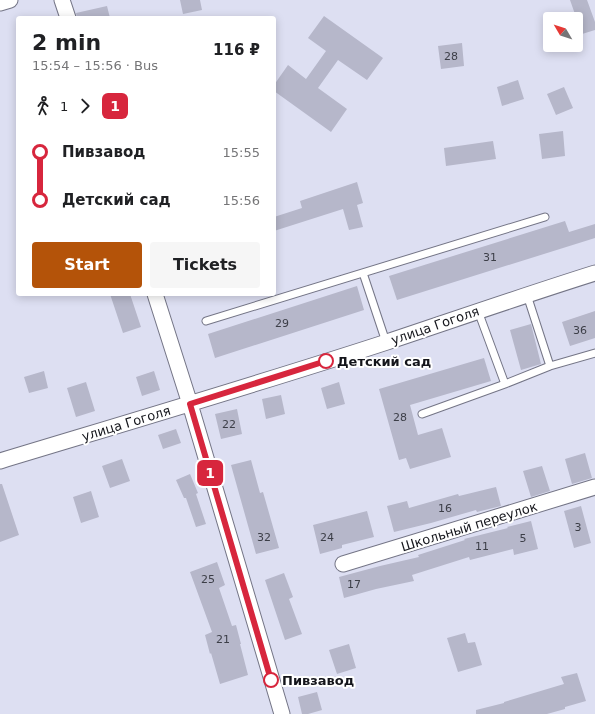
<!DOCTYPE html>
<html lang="en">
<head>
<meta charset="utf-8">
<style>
  body { margin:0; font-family:"DejaVu Sans",sans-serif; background:#f6f6f6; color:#202124; height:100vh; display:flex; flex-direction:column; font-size:15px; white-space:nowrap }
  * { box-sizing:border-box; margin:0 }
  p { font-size:13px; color:#757577 }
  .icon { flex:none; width:22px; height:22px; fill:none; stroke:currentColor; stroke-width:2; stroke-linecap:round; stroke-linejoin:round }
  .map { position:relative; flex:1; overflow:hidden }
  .side { position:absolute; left:16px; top:16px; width:260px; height:280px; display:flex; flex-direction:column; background:#fff; border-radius:4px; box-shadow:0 2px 10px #0003 }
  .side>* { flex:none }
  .badge { padding:0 8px; border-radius:6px; font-size:14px; line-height:26px }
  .needle { width:26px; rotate:309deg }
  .tools { position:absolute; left:543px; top:12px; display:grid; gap:8px }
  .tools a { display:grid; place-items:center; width:40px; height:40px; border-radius:4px; background:#fff; box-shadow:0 2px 10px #0003; font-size:20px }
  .map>.badge { position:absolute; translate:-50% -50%; box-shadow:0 0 0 2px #fff }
  .legs { display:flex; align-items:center; gap:6px; height:44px; padding:0 16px; font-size:13px }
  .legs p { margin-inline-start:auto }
  .overview { display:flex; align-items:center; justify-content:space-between; height:68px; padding:0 16px }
  h1 { font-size:22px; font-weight:700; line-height:30px }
  .action { display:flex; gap:8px; margin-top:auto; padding:8px 16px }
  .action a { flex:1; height:46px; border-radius:4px; background:#b45309; color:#fff; font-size:16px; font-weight:700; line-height:46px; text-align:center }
  .action a+a { background:#f6f6f6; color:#202124 }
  ul { padding:0 16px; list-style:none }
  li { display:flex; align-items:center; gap:14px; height:48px; font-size:15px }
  li i { display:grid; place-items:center; width:6px; height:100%; margin:0 5px; background:currentColor }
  li i::after { content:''; width:10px; height:10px; margin:-5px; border:3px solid; border-radius:50%; background:#fff }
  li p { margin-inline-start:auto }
  li:first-child i { background:linear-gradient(#0000 50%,currentColor 0) }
  li:last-child i { background:linear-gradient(currentColor 50%,#0000 0) }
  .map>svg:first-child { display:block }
  .building { fill:#b6b7ca }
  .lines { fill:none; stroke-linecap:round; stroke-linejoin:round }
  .lane-casing { stroke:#747586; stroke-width:9 }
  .street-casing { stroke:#747586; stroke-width:17 }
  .lane { stroke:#fff; stroke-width:7 }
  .street { stroke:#fff; stroke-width:15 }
  .line-1-casing { stroke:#fff; stroke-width:9 }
  .line-1 { stroke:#d7263d; stroke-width:6 }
  .stop-1-dot { fill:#fff; stroke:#d7263d; stroke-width:2 }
  .labels { text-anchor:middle; stroke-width:4; stroke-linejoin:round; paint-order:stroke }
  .number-label { font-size:11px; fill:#3c3e47 }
  .street-label { font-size:13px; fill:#14151b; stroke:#fff }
  .stop-label { font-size:13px; font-weight:bold; fill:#14151b; stroke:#fff; text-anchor:start }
</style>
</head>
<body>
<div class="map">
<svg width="595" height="714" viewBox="0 0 595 714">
  <rect width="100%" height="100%" fill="#dddff2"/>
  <!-- building -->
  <path class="building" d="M 180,0 L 200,0 L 202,10 L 183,14 Z
    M 570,0 L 587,0 L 595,22 L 595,30 L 582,34 Z
    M 107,6 L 110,18 L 77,18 L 76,13 Z
    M 324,16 L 383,58 L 367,80 L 338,60 L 318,88 L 347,109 L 331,132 L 274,91 L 274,85 L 288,65 L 306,79 L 326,51 L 308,38 Z
    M 462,43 L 464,66 L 441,69 L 438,46 Z
    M 518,80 L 524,99 L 502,106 L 497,87 Z
    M 564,87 L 573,108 L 556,115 L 547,94 Z
    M 563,131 L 565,156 L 542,159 L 539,134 Z
    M 493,141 L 496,159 L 446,166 L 444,148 Z
    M 357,182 L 363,203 L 357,205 L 363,227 L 349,230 L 343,209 L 274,231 L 274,217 L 302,208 L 300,201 Z
    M 565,221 L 569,232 L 595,224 L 595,238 L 397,300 L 389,276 Z
    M 357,286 L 364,310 L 215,358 L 208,334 Z
    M 110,294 L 130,294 L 141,327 L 123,333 Z
    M 595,311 L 595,338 L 570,346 L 562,322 Z
    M 531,324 L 541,364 L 521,370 L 510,330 Z
    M 484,358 L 491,381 L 410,405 L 418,435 L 442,428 L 451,457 L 410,469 L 406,458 L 399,460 L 379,389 Z
    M 44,371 L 48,388 L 29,393 L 24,377 Z
    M 154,371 L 160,390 L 142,396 L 136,377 Z
    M 86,382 L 95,411 L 76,417 L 67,388 Z
    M 339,382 L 345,404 L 327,409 L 321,388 Z
    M 281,395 L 285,414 L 266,419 L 262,399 Z
    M 237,409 L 242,434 L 221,439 L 215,414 Z
    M 176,429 L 181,443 L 163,449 L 158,435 Z
    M 585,453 L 592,478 L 572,484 L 565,459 Z
    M 122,459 L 130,481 L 110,488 L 102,466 Z
    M 251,460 L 260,493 L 263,492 L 279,548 L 256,554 L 231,465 Z
    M 542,466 L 550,491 L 531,497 L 523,471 Z
    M 190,474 L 198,493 L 196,494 L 206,524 L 196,527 L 186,498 L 184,498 L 176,480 Z
    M 0,484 L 2,484 L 19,535 L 0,542 Z
    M 496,487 L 501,506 L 477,512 L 476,510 L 431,523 L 394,532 L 387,506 L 407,501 L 409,508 L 458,494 L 459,496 Z
    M 91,491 L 99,517 L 81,523 L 73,497 Z
    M 581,506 L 591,543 L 574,548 L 564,511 Z
    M 367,511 L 374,537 L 342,545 L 342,548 L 320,554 L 313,525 Z
    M 531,521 L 538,549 L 514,555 L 513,549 L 470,560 L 469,557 L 412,575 L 414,581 L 376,589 L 344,598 L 339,577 L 380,566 L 419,557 L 418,555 L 465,540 L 464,539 L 508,528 L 507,527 Z
    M 217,562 L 225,585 L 219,588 L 232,626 L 236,625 L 241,644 L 240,644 L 248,675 L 220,684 L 211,653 L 210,654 L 205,635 L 212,632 L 190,572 Z
    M 284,573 L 293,597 L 289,599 L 302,634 L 285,640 L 265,580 Z
    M 465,633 L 468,643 L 475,642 L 482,665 L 458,672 L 447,638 Z
    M 349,644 L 356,668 L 337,674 L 329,650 Z
    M 577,673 L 586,701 L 565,707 L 565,709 L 547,714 L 476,714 L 476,710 L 504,703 L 504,702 L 564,684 L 561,677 Z
    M 317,692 L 322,710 L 308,714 L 302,714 L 298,697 Z"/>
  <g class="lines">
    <defs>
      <path id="lane" d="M 363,273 L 386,342
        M 527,295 L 550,366
        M 478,311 L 505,384
        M 206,321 L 545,217
        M 422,414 L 505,384 L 550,366 L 595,353"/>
      <path id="street" d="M 62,0 L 68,18
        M 0,3 L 10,0
        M 155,294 L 190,404 L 282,714
        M 0,461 C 129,422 258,384 387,342 C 456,319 525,295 595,273
        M 343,564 L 595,487"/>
    </defs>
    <!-- lane casing -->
    <use href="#lane" class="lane-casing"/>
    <!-- street casing -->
    <use href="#street" class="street-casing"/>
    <!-- lane -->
    <use href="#lane" class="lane"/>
    <!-- street -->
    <use href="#street" class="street"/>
  </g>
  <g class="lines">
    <defs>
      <path id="line-1" d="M 271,680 L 190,404 L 326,361"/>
    </defs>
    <!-- line-1 casing -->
    <use href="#line-1" class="line-1-casing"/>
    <!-- line-1 -->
    <use href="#line-1" class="line-1"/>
  </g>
  <!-- markers -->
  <g class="stop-1-dot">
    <circle cx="326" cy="361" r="7"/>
    <circle cx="271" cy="680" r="7"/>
  </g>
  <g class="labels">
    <!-- number labels -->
    <g class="number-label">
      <text x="451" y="60">28</text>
      <text x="490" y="261">31</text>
      <text x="282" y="327">29</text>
      <text x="580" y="334">36</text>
      <text x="400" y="421">28</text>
      <text x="229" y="428">22</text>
      <text x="445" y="512">16</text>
      <text x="578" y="531">3</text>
      <text x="264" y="541">32</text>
      <text x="327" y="541">24</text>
      <text x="523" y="542">5</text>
      <text x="482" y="550">11</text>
      <text x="208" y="583">25</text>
      <text x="354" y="588">17</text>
      <text x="223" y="643">21</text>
    </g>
    <!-- street labels -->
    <g class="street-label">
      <text transform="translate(435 325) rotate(-19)" y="5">улица Гоголя</text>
      <text transform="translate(126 423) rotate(-17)" y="5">улица Гоголя</text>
      <text transform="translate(469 526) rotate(-17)" y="5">Школьный переулок</text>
    </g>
    <!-- stop labels -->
    <g class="stop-label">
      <text x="337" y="366">Детский сад</text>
      <text x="282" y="685">Пивзавод</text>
    </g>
  </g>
</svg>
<div class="tools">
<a><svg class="needle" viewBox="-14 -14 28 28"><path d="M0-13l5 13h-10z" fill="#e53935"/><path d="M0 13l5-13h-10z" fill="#757577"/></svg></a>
</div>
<b class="badge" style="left:210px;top:473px;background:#d7263d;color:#fff">1</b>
<section class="side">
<div class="overview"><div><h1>2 min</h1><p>15:54 – 15:56 · Bus</p></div><b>116 ₽</b></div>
<div class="legs"><svg class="icon" aria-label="walk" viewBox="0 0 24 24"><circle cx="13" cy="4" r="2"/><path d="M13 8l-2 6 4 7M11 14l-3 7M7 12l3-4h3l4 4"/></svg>1<svg class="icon" aria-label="forward" viewBox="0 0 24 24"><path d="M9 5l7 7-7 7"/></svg><b class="badge" style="background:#d7263d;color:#fff">1</b></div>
<ul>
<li><i style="color:#d7263d"></i><b>Пивзавод</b><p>15:55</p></li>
<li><i style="color:#d7263d"></i><b>Детский сад</b><p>15:56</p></li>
</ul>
<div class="action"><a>Start</a><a>Tickets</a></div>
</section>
</div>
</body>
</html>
